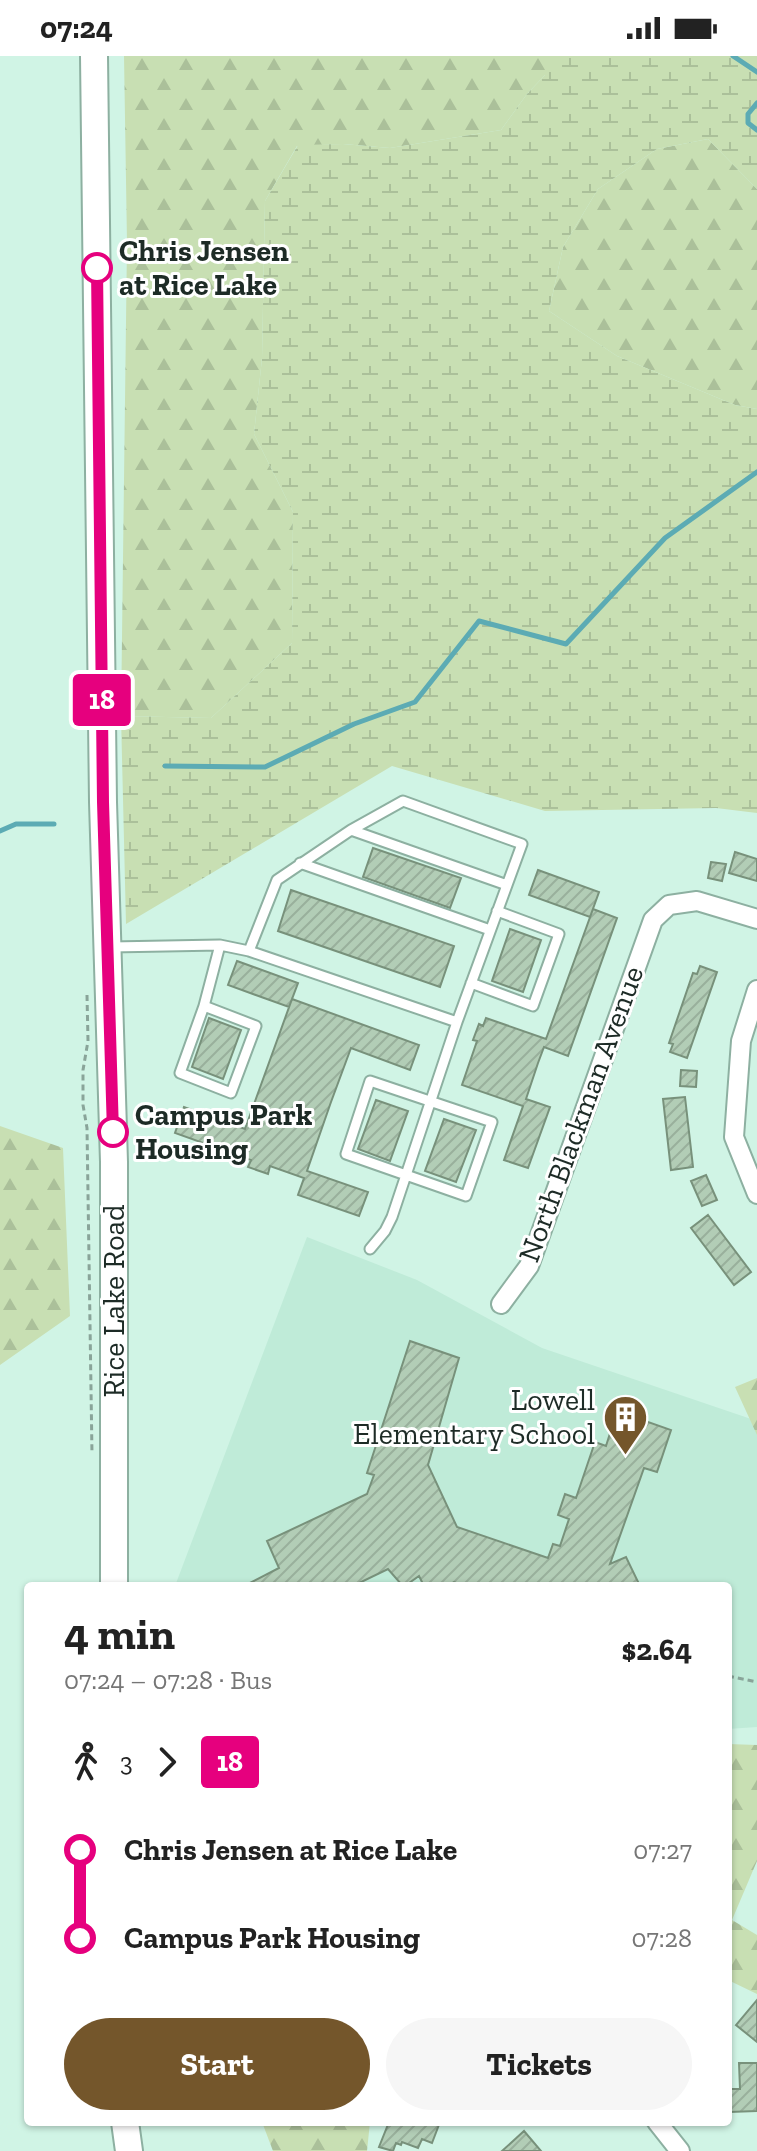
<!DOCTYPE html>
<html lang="en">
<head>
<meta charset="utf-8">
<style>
  body { margin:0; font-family:"Zilla Slab",serif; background:#f6f6f6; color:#222; height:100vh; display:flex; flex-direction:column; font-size:30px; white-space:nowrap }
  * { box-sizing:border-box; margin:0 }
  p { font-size:26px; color:#767676 }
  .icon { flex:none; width:44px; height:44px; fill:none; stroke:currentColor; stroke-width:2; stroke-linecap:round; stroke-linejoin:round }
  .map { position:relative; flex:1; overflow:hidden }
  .details { position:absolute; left:24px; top:1526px; width:708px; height:544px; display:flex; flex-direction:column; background:#fff; border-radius:8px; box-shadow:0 2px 6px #0004 }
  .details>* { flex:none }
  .badge { padding:0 16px; border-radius:6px; font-size:28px; line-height:52px }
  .map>.badge { position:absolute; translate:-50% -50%; box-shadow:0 0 0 4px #fff }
  .legs { display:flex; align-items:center; gap:12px; height:88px; padding:0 40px; font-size:26px }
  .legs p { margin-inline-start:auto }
  .head { display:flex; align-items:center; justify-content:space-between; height:136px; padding:0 40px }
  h1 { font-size:44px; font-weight:700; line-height:60px }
  .action { display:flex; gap:16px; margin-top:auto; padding:16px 40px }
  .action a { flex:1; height:92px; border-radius:48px; background:#74562b; color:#fff; font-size:32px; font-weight:700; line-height:92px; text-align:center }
  .action a+a { background:#f6f6f6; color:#222 }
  ul { padding:0 40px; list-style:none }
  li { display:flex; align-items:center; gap:28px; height:88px; font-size:30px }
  li i { display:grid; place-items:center; width:12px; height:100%; margin:0 10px; background:currentColor }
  li i::after { content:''; width:20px; height:20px; margin:-10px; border:6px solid; border-radius:50%; background:#fff }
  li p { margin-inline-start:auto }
  li:first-child i { background:linear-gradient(#0000 50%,currentColor 0) }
  li:last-child i { background:linear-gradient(currentColor 50%,#0000 0) }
  .status { display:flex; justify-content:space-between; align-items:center; height:56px; padding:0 40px; background:#fff; direction:ltr }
  .status svg { height:22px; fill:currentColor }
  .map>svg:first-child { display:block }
  .built { fill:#bfebd8 }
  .forest { fill:url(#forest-firs) }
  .wetland { fill:url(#wetland-marsh) }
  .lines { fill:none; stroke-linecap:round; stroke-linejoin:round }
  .stream { stroke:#5cabb4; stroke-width:5 }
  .building { fill:url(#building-hatch); stroke:#78917b; stroke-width:2 }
  .service-casing { stroke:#8db0a1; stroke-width:13 }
  .minor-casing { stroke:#8db0a1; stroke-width:22 }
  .secondary-casing { stroke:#8db0a1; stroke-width:30 }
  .path { stroke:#89a499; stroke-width:3; stroke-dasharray:6 4; stroke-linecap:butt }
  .service { stroke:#fff; stroke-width:9 }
  .minor { stroke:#fff; stroke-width:18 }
  .secondary { stroke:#fff; stroke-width:26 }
  .line-1-casing { stroke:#fff; stroke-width:18 }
  .line-1 { stroke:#e6007e; stroke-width:12 }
  .stop-1-dot { fill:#fff; stroke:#e6007e; stroke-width:4 }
  .labels { text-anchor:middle; stroke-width:6; stroke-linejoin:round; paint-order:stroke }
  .stop-label { font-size:30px; font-weight:bold; fill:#1d2b26; stroke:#fff; text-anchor:start }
  .street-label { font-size:30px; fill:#1d2b26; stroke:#fff }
  .poi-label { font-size:30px; fill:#1d2b26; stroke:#fff; text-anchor:end }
</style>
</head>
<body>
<div class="status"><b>07:24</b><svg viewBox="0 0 49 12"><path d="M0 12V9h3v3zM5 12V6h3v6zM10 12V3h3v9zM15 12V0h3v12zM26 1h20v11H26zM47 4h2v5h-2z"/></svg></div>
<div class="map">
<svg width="757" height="2095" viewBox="0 0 757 2095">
  <defs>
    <pattern id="forest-firs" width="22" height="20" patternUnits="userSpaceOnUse" patternTransform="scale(2)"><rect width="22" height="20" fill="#c8dfb3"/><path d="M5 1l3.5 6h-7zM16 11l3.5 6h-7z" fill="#abc09a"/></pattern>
    <pattern id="wetland-marsh" width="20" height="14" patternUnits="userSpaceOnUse" patternTransform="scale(2)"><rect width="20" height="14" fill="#c8dfb3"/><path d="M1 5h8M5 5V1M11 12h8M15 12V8" fill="none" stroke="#abc09a"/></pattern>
    <pattern id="building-hatch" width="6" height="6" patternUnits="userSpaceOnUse" patternTransform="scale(2)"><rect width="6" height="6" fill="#b2cdb6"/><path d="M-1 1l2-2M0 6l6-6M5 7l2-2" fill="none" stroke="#99b09c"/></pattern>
  </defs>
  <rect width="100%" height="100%" fill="#d0f4e5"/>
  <!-- built -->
  <path class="built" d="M 307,1181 L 417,1224 L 542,1292 L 757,1365 L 757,1671 L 728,1673 L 728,1530 L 175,1530 Z"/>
  <!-- forest -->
  <path class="forest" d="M 124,0 L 545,0 L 545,19 L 527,38 L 501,74 L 390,92 L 343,88 L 297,90 L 265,145 L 262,302 L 254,378 L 293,456 L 292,587 L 211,662 L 121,660 L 127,187 Z
    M 708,83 L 757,133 L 757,353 L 735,349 L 617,300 L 549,255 L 563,191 L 598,133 L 657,93 Z
    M 0,1070 L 63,1092 L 70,1260 L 0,1309 Z
    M 757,1322 L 757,1379 L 735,1331 Z
    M 728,1688 L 757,1689 L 757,1805 L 732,1864 L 757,1879 L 757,1938 L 728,1924 Z
    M 262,2066 L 370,2066 L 367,2095 L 273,2095 Z"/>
  <!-- wetland -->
  <path class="wetland" d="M 545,0 L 757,0 L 757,133 L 708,83 L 657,93 L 598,133 L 563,191 L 549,255 L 617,300 L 735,349 L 757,353 L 757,757 L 716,752 L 545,755 L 392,710 L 126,868 L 121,660 L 211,662 L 292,587 L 293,456 L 254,378 L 262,302 L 265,145 L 298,89 L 343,88 L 390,92 L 501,74 L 527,38 L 545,19 Z"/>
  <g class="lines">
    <!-- stream -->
    <path class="stream" d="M 733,0 L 757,16
      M 757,47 L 748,58 L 748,67 L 757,74
      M 165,710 L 265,711 L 354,668 L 415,646 L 479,565 L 566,588 L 665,482 L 757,416
      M 0,775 L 16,768 L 54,768"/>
  </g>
  <!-- building -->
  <path class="building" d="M 373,792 L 461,822 L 450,852 L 363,821 Z
    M 735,796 L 757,803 L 757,825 L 729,817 Z
    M 711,806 L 726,808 L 722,825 L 708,822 Z
    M 538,814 L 599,836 L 590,861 L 529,839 Z
    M 291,834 L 454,890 L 440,931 L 278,875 Z
    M 593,853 L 617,862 L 568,1000 L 544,991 L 538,1007 L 526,1043 L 550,1051 L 528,1112 L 504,1104 L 523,1050 L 462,1029 L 477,985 L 473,984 L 479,968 L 483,970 L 486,962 L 546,983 Z
    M 510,873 L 541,884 L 523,936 L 492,925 Z
    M 237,905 L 298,927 L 289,951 L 228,929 Z
    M 700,910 L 717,916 L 687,1002 L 670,996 L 673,988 L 669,987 L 693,917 L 697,918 Z
    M 292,943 L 419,989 L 410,1014 L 351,992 L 331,1046 L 307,1115 L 368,1136 L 359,1160 L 298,1139 L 304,1122 L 270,1110 L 268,1118 L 248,1111 L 251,1104 L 175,1077 L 184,1051 L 245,1073 Z
    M 209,962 L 241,974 L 223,1023 L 192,1011 Z
    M 681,1014 L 697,1015 L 696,1031 L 680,1030 Z
    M 685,1041 L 693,1111 L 671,1114 L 663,1043 Z
    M 376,1044 L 408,1055 L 390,1105 L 358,1093 Z
    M 444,1063 L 476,1074 L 456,1126 L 425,1115 Z
    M 706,1119 L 717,1144 L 702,1150 L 691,1125 Z
    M 708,1159 L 751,1216 L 734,1229 L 691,1172 Z
    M 410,1285 L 459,1302 L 428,1409 L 457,1471 L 548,1502 L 553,1488 L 560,1490 L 569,1463 L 558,1459 L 565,1438 L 576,1442 L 595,1386 L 606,1390 L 617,1355 L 671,1374 L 657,1416 L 644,1412 L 610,1508 L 626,1501 L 640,1530 L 464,1530 L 454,1526 L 447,1530 L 424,1530 L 419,1520 L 409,1527 L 401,1528 L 388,1513 L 353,1530 L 244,1530 L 279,1512 L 267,1485 L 367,1438 L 374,1419 L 367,1417 Z
    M 757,1944 L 757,1986 L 736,1969 Z
    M 739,2007 L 757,2007 L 757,2055 L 730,2056 L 730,2033 L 740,2033 Z
    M 389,2066 L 440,2066 L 432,2087 L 422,2083 L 418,2092 L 402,2086 L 401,2089 L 396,2087 L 393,2095 L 379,2091 Z
    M 524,2075 L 541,2095 L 502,2095 Z"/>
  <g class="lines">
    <defs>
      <path id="service" d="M 351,774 L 507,829
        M 300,807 L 490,874
        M 111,891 L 220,889 L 249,895 L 457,966 L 522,788 L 403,745 L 351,774 L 277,824 L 249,895
        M 471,927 L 533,950 L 559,878 L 497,855
        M 204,950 L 180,1017 L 231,1037 L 256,970 L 204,950 L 220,889
        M 370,1025 L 492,1066 L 466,1140 L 346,1098 Z
        M 370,1193 L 385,1175 L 392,1161 L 457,966"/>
      <path id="minor" d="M 757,934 L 741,985 L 734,1081 L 757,1138
        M 501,1248 L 529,1210 L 653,864 L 669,849 L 697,845 L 757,863
        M 657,2066 L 680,2095"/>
      <path id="secondary" d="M 94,0 L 103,746 L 114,1106 L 114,1530
        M 125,2066 L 129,2095"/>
    </defs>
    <!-- service casing -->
    <use href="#service" class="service-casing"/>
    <!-- minor casing -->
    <use href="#minor" class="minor-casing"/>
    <!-- secondary casing -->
    <use href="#secondary" class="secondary-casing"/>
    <!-- path -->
    <path class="path" d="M 87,939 L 88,985 L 83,1014 L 83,1049 L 87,1072 L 92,1398
      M 728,1620 L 757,1626"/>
    <!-- service -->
    <use href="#service" class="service"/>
    <!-- minor -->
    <use href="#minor" class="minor"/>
    <!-- secondary -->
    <use href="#secondary" class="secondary"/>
  </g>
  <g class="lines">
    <defs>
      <path id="line-1" d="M 97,212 L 103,746 L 113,1076"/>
    </defs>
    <!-- line-1 casing -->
    <use href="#line-1" class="line-1-casing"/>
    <!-- line-1 -->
    <use href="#line-1" class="line-1"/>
  </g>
  <!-- icons -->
  <defs>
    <symbol id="building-pin" viewBox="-11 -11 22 30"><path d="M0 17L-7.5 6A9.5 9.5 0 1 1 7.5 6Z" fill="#74562b" stroke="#fff"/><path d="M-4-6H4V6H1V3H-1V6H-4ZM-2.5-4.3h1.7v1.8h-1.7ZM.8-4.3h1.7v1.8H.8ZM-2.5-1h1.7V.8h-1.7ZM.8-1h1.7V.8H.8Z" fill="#fff"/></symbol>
  </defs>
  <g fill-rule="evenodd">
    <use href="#building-pin" x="600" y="1336" width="51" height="69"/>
  </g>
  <!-- markers -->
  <g class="stop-1-dot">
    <circle cx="97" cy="212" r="14"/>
    <circle cx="113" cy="1076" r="14"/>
  </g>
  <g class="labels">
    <!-- stop labels -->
    <g class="stop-label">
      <text x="119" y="205">Chris Jensen<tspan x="119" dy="34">at Rice Lake</tspan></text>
      <text x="135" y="1069">Campus Park<tspan x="135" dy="34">Housing</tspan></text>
    </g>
    <!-- street labels -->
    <g class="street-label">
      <text transform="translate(581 1058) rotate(-70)" y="10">North Blackman Avenue</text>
      <text transform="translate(114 1245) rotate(-90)" y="10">Rice Lake Road</text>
    </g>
    <!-- poi labels -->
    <g class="poi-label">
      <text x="595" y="1354">Lowell<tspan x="595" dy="34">Elementary School</tspan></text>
    </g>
  </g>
</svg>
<b class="badge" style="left:102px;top:644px;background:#e6007e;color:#fff">18</b>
<section class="details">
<div class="head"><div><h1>4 min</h1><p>07:24 – 07:28 · Bus</p></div><b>$2.64</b></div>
<div class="legs"><svg class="icon" aria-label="walk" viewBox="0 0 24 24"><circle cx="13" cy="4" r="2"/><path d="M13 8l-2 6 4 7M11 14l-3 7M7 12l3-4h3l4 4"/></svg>3<svg class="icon" aria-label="forward" viewBox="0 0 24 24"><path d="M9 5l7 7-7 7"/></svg><b class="badge" style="background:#e6007e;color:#fff">18</b></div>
<ul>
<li><i style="color:#e6007e"></i><b>Chris Jensen at Rice Lake</b><p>07:27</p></li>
<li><i style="color:#e6007e"></i><b>Campus Park Housing</b><p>07:28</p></li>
</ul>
<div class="action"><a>Start</a><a>Tickets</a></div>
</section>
</div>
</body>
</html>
